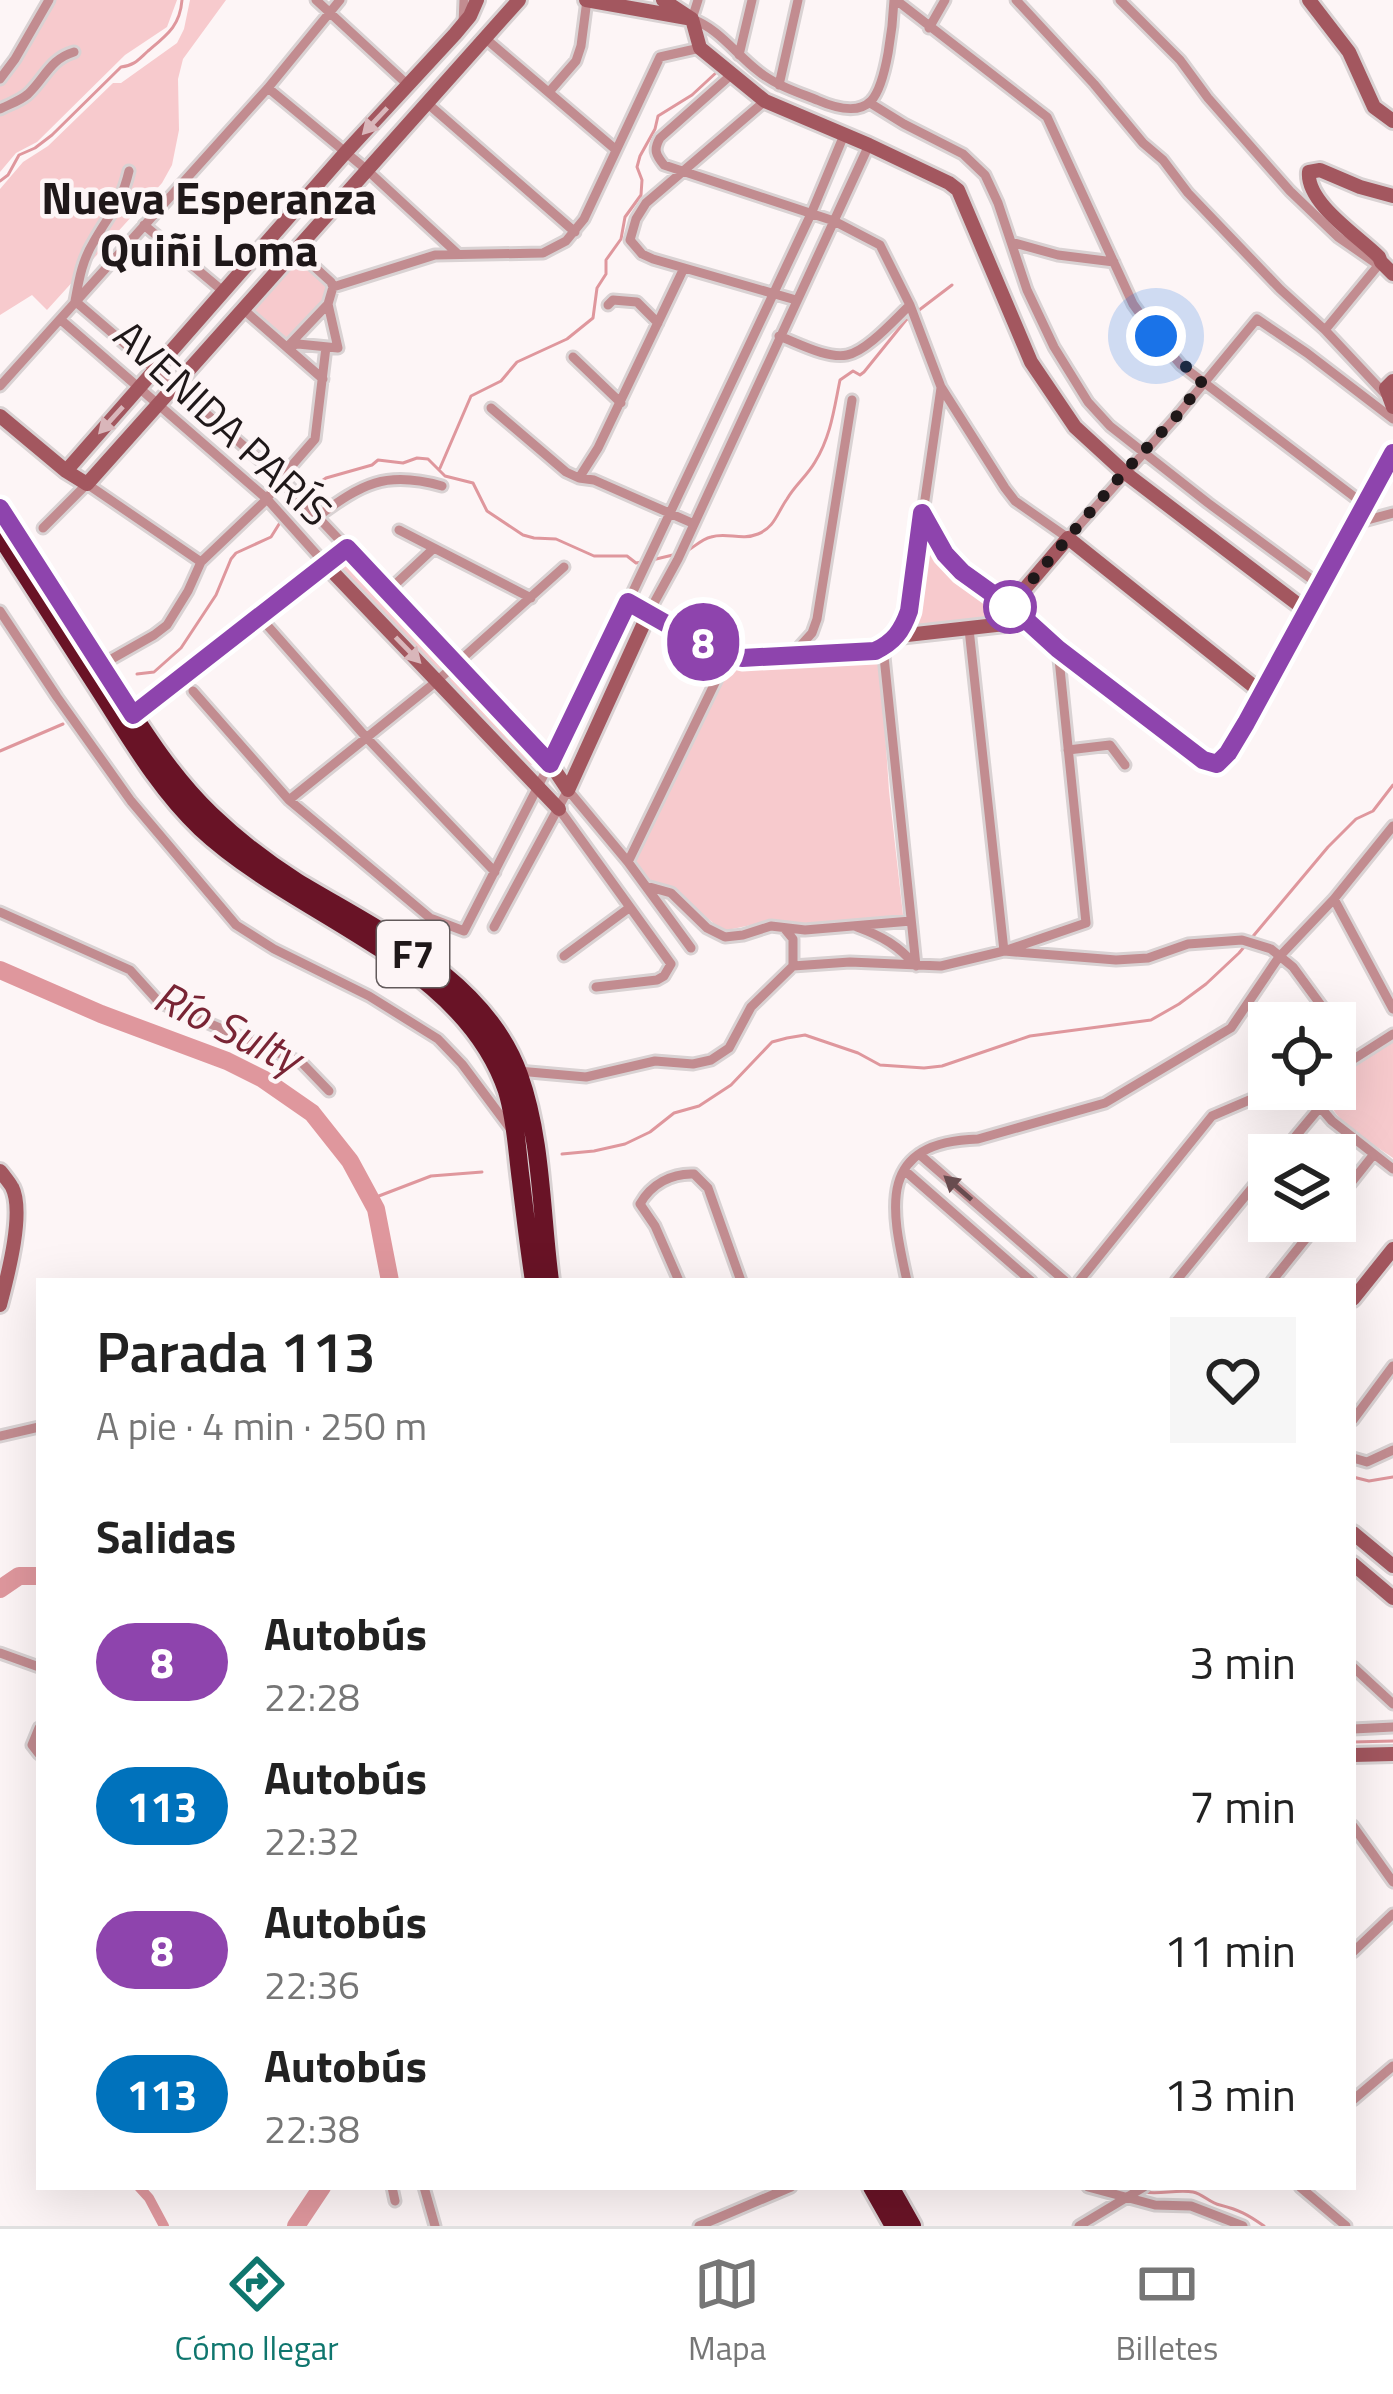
<!DOCTYPE html>
<html lang="es">
<head>
<meta charset="utf-8">
<style>
  body { margin:0; font-family:"Titillium Web",sans-serif; background:#f6f6f6; color:#222; height:100vh; display:flex; flex-direction:column; font-size:45px; white-space:nowrap }
  * { box-sizing:border-box; margin:0 }
  p { font-size:39px; color:#767676 }
  .icon { flex:none; width:66px; height:66px; fill:none; stroke:currentColor; stroke-width:2; stroke-linecap:round; stroke-linejoin:round }
  .map { position:relative; flex:1; overflow:hidden }
  .panel { position:absolute; left:36px; top:1278px; width:1320px; height:912px; display:flex; flex-direction:column; background:#fff; border-radius:0px; box-shadow:0 12px 48px #0002 }
  .panel>* { flex:none }
  .badge { padding:0 24px; border-radius:39px; font-size:42px; line-height:78px }
  .controls { position:absolute; left:1248px; top:1002px; display:grid; gap:24px }
  .controls a { display:grid; place-items:center; width:108px; height:108px; border-radius:0px; background:#fff; box-shadow:0 12px 48px #0002; font-size:60px }
  .you { position:absolute; width:60px; height:60px; margin:-30px; border:9px solid #fff; border-radius:50%; background:#1a73e8; box-shadow:0 0 0 18px #1a73e833 }
  .map>.badge { position:absolute; translate:-50% -50%; box-shadow:0 0 0 6px #fff }
  h2 { padding:0 60px; font-size:45px; line-height:108px }
  .round { display:grid; place-items:center; flex:none; width:126px; height:126px; border-radius:0px; background:#f6f6f6 }
  .overview { display:flex; align-items:center; justify-content:space-between; height:204px; padding:0 60px }
  h1 { font-size:57px; font-weight:600; line-height:90px }
  ul { padding:0; list-style:none }
  li { display:flex; align-items:center; gap:36px; height:144px; padding:0 60px }
  li div { flex:1 }
  li b { display:block; font-size:45px }
  li em { font-style:normal }
  li .badge { min-width:132px; font-weight:700; text-align:center }
  .menu { display:flex; justify-content:space-around; align-items:center; height:168px; border-top:3px solid #e0e0e0; background:#fff; font-size:33px; color:#767676 }
  .menu a { display:grid; justify-items:center; gap:6px }
  .menu .current { color:#0f766e }
  .map>svg:first-child { display:block }
  .green { fill:#f7cacd }
  .lines { fill:none; stroke-linecap:round; stroke-linejoin:round }
  .stream { stroke:#df979d; stroke-width:3 }
  .canal { stroke:#df979d; stroke-width:10 }
  .river { stroke:#df979d; stroke-width:18 }
  .street-casing { stroke:#d9d2d3; stroke-width:15 }
  .secondary-casing { stroke:#d9d2d3; stroke-width:20 }
  .highway-casing { stroke:#d9d2d3; stroke-width:24 }
  .street { stroke:#c28c90; stroke-width:9 }
  .secondary { stroke:#a3575f; stroke-width:14 }
  .highway { stroke:#691326; stroke-width:18 }
  .oneway { fill:#d9b6ba }
  .oneway2 { fill:#684c4f }
  .line-casing { stroke:#fff; stroke-width:27 }
  .line { stroke:#8e44ad; stroke-width:18 }
  .walk { stroke:#1f1819; stroke-width:12; stroke-dasharray:0 21.6 }
  .stop-dot { fill:#fff; stroke:#8e44ad; stroke-width:6 }
  .labels { text-anchor:middle; stroke-width:9; stroke-linejoin:round; paint-order:stroke }
  .shield { fill:#fdf5f6; stroke:#625a5b; stroke-width:3 }
  .shield-label { font-size:39px; font-weight:bold; fill:#1f1819 }
  .street-label { font-size:42px; fill:#1f1819; stroke:#fdf5f6 }
  .neighbourhood-label { font-size:45px; font-weight:bold; fill:#1f1819; stroke:#fdf5f6 }
  .water-label { font-size:45px; font-style:italic; fill:#792434; stroke:#fdf5f6 }
</style>
</head>
<body>
<div class="map">
<svg width="1393" height="2226" viewBox="0 0 1393 2226">
  <rect width="100%" height="100%" fill="#fdf5f6"/>
  <!-- green -->
  <path class="green" d="M 54,0 L 177,0 L 167,27 L 125,55 L 37,142 L 16,153 L 0,172 L 0,85 L 22,56 Z
    M 190,0 L 226,0 L 183,59 L 178,79 L 179,130 L 172,165 L 162,183 L 47,310 L 32,295 L 0,315 L 0,189 L 23,162 L 48,146 L 113,83 L 121,83 L 177,43 L 184,29 Z
    M 298,257 L 328,285 L 329,294 L 288,339 L 252,308 Z
    M 925,524 L 947,565 L 1005,610 L 1004,615 L 998,618 L 907,630 L 914,612 Z
    M 349,558 L 446,662 L 440,671 L 433,669 L 341,569 L 341,562 Z
    M 880,655 L 889,791 L 903,915 L 806,925 L 775,920 L 723,931 L 672,889 L 646,878 L 635,863 L 731,659 Z
    M 451,673 L 459,675 L 540,764 L 527,765 L 448,684 L 447,678 Z
    M 1393,1040 L 1393,1158 C 1370,1141 1327,1120 1326,1089 L 1335,1089 L 1337,1074 Z"/>
  <g class="lines">
    <!-- stream -->
    <path class="stream" d="M 0,181 L 8,175 L 19,155 L 35,148 L 52,135 L 121,67 C 135,65 138,60 148,51 C 167,35 180,26 182,0
      M 440,468 L 471,396 L 501,381 L 517,362 L 567,339 L 593,318 L 597,288 L 606,274 L 606,260 L 621,239 L 625,217 L 641,195 L 642,180 L 637,167 L 640,156 L 655,129 L 658,116 L 692,95 L 719,70
      M 302,495 L 326,478 L 372,465 L 378,460 L 403,463 L 417,458 L 428,459 L 445,476 L 473,483 L 487,511 L 523,535 L 534,538 L 556,539 L 594,556 L 627,556 L 636,563 L 642,562
      M 687,551 C 694,547 702,539 711,537 C 727,532 741,541 758,534 C 775,527 777,513 787,499 C 795,485 807,476 815,462 C 831,436 834,409 840,380 L 853,371 L 860,375 L 864,372 L 906,320 L 952,285
      M 652,560 L 677,554
      M 137,674 L 154,672 L 181,648 L 216,595 L 231,559 L 236,553 L 271,537 L 281,521
      M 0,751 L 63,724
      M 562,1154 L 594,1151 L 625,1144 L 650,1132 L 674,1113 L 699,1106 L 731,1085 L 772,1042 L 787,1038 L 805,1035 L 858,1053 L 880,1065 L 924,1068 L 942,1066 L 1030,1036 L 1151,1020 L 1179,1004 L 1206,984 L 1239,953 L 1328,847 L 1356,819 L 1373,811 L 1393,785
      M 371,1199 L 431,1176 L 482,1172
      M 1353,1477 L 1369,1481 L 1393,1477
      M 1353,1742 L 1393,1741
      M 1119,2187 L 1134,2190
      M 1144,2192 C 1160,2195 1177,2189 1193,2192 C 1203,2194 1210,2203 1220,2205 C 1239,2210 1247,2214 1264,2226"/>
    <!-- canal -->
    <path class="canal" d="M 139,2187 L 149,2198 L 164,2226"/>
    <!-- river -->
    <path class="river" d="M 0,970 L 101,1014 L 227,1061 L 263,1079 L 312,1113 L 350,1161 L 376,1209 L 390,1281
      M 0,1589 L 19,1576 L 39,1576
      M 296,2226 L 322,2187"/>
    <defs>
      <path id="street" d="M 316,0 L 408,85
        M 698,0 L 692,19 C 718,28 736,54 758,71 C 775,85 797,92 817,100 C 833,107 857,115 871,101 C 887,84 893,23 894,0
        M 896,0 L 1047,117 L 1133,304 L 1156,336 L 1181,365 L 1365,505
        M 1016,0 L 1094,84 L 1143,143 L 1163,160 L 1188,193 L 1280,289 L 1325,330 L 1385,394
        M 1120,0 L 1180,60 L 1208,98 L 1290,191 L 1338,237 L 1374,262 L 1381,262 L 1325,330
        M 463,24 L 464,0
        M 929,28 L 945,0
        M 486,39 L 615,149
        M 739,55 L 752,0
        M 731,75 L 660,138 C 653,150 656,155 664,165 L 834,221 L 880,245 L 910,305 L 941,387 L 1005,488 L 1015,501 L 1068,538 L 1176,417 L 1257,319 L 1307,353 L 1393,419
        M 0,79 L 15,59 L 49,0
        M 779,85 L 798,0
        M 268,88 L 367,170 L 458,254
        M 549,92 L 576,61 L 581,46 L 587,0
        M 765,101 L 646,203 L 636,219 L 630,240 L 642,254 L 653,259 L 796,300
        M 427,103 L 575,232
        M 870,103 L 904,124 L 963,154 L 985,175 L 998,203 L 1027,290 L 1054,347 L 1088,402 L 1110,426 L 1208,503 L 1322,587
        M 0,109 C 10,104 20,101 28,94 C 45,78 50,59 74,52
        M 129,171 C 121,205 109,214 93,243 C 82,261 79,280 75,301 L 281,478 L 347,548
        M 144,225 L 224,292
        M 1011,242 L 1058,255 L 1114,262
        M 295,249 L 331,282 L 333,287
        M 608,305 L 613,300 L 637,302 L 658,323
        M 244,310 L 323,379
        M 61,320 L 267,499 L 327,566
        M 779,336 C 798,343 827,359 847,355 C 867,351 894,320 910,305
        M 290,344 L 328,304
        M 287,347 L 298,344 L 338,348 L 328,304 L 333,287 L 435,255 L 543,253 L 566,241 L 584,219 L 660,57 L 700,48
        M 573,357 L 621,403
        M 0,386 L 268,88 L 340,0
        M 491,408 L 566,472 L 579,478 L 594,480 L 692,523
        M 579,478 L 598,448 L 684,268
        M 922,513 L 945,555 L 962,573 L 1209,763 L 1217,764 L 1228,753 L 1262,693
        M 317,517 C 362,484 385,470 442,486
        M 1356,523 L 1393,513
        M 43,528 L 87,484 L 201,562
        M 399,530 L 531,598
        M 388,591 L 433,549
        M 628,602 L 811,214 L 844,135
        M 0,611 L 57,697 L 131,801 L 236,925 L 274,949 L 369,996 L 438,1039 L 462,1064 L 509,1127
        M 649,612 L 678,559 L 869,145
        M 259,616 L 365,736 L 495,872
        M 969,629 L 1004,951 L 1116,960 L 1148,958 L 1188,944 L 1242,940 L 1271,949 L 1293,967 L 1334,1023
        M 898,636 L 909,611 L 941,388
        M 883,647 L 916,966
        M 793,654 L 812,633 L 817,619 L 852,400
        M 101,665 L 154,635 L 167,625 L 188,591 L 201,562 L 267,499 L 281,478 L 315,439 L 326,347
        M 193,691 L 289,800 L 430,918 L 464,931 L 550,763
        M 1068,750 L 1110,745 L 1125,765
        M 289,800 L 437,681 L 564,567
        M 559,809 L 671,964 L 664,976 L 657,980 L 596,987
        M 628,862 L 729,654
        M 646,886 L 671,893 L 707,928 L 725,937 L 743,935 L 771,926 L 805,930 L 911,921
        M 1334,899 L 1393,1009
        M 0,912 L 130,970 L 159,1002 L 302,1063 L 329,1091
        M 494,927 L 568,790 L 628,862 L 691,948
        M 857,927 C 882,936 899,946 916,966
        M 784,928 L 793,939 L 793,966
        M 564,956 L 629,908
        M 1335,1024 C 1346,1039 1350,1048 1342,1066
        M 518,1071 L 586,1077 L 655,1061 L 693,1064 L 711,1060 L 729,1048 L 751,1007 L 793,966 L 850,962 L 941,966 L 1004,951 L 1086,923 L 1058,649
        M 1335,1071 L 1393,1034
        M 1321,1089 L 1320,1107 L 1332,1121 L 1393,1169
        M 919,1154 L 1065,1281
        M 1280,1155 L 1320,1107
        M 904,1170 L 1031,1281
        M 1335,1203 L 1374,1154
        M 679,1281 L 655,1226 L 640,1204 C 651,1184 672,1173 694,1174 L 708,1188 L 741,1281
        M 907,1281 C 891,1208 876,1142 978,1139 L 1105,1103 L 1231,1028 L 1279,957 L 1334,899 L 1393,826
        M 1079,1281 L 1212,1116 L 1275,1089
        M 1176,1281 L 1269,1167
        M 1272,1281 L 1320,1221
        M 1353,1420 L 1393,1366
        M 0,1436 L 39,1427
        M 1353,1458 L 1367,1462 L 1393,1450
        M 0,1653 L 39,1667
        M 1353,1667 L 1393,1704
        M 39,1728 L 32,1745 L 39,1754
        M 1353,1729 L 1393,1727
        M 1353,1826 L 1393,1882
        M 1353,1952 L 1393,1914
        M 1353,2100 L 1393,2066
        M 392,2187 L 395,2201
        M 424,2187 L 435,2226
        M 1088,2187 L 1155,2205 L 1191,2206 L 1243,2226
        M 1300,2187 L 1346,2226
        M 699,2226 L 791,2187
        M 1079,2226 L 1144,2187"/>
      <path id="secondary" d="M 586,0 L 687,18
        M 663,0 L 692,19 L 700,48 L 765,101 L 869,145 L 949,183 L 958,190 L 1031,362 L 1075,427 L 1124,472 L 1308,612
        M 1309,0 L 1349,52 L 1374,107 L 1393,121
        M 1393,196 L 1360,187 L 1320,170 L 1309,172 C 1306,203 1358,236 1379,257 L 1381,262 L 1393,274
        M 1393,381 L 1386,388 L 1393,407
        M 0,416 L 66,471 L 87,484 L 519,0
        M 66,471 L 345,153 L 455,34 L 470,16 L 477,0
        M 327,566 L 559,809
        M 133,715 L 347,548 L 550,763 L 568,790
        M 550,763 L 628,602 L 729,654 L 754,659 L 793,654 L 875,651 L 898,636 L 1005,624 L 1012,620 L 1022,592 L 1068,538 L 1262,693 L 1393,453
        M 568,790 L 649,612
        M 0,1171 C 1,1172 12,1186 12,1187 C 25,1212 7,1278 0,1305
        M 1353,1299 L 1393,1249
        M 1353,1533 L 1393,1566
        M 1353,1564 L 1393,1598
        M 1353,1755 L 1393,1754"/>
      <path id="highway" d="M 0,508 C 34,562 69,615 103,669 C 136,720 167,773 211,815 C 237,840 267,863 297,882 C 378,931 485,979 519,1075 C 542,1139 541,1213 550,1281
        M 0,535 C 33,586 66,637 99,689 C 130,737 159,788 201,828 C 296,917 463,960 507,1091 C 516,1120 517,1152 521,1181 C 525,1215 529,1248 534,1281
        M 872,2187 L 894,2226
        M 890,2187 L 912,2226"/>
    </defs>
    <!-- street casing -->
    <use href="#street" class="street-casing"/>
    <!-- secondary casing -->
    <use href="#secondary" class="secondary-casing"/>
    <!-- highway casing -->
    <use href="#highway" class="highway-casing"/>
    <!-- street -->
    <use href="#street" class="street"/>
    <!-- secondary -->
    <use href="#secondary" class="secondary"/>
    <!-- highway -->
    <use href="#highway" class="highway"/>
  </g>
  <!-- one-way arrows -->
  <defs><path id="oneway-solid" d="M-6-.8H1V-3.2L6.5 0L1 3.2V.8H-6Z" transform="scale(3)"/></defs>
  <g class="oneway">
    <use href="#oneway-solid" transform="translate(375 121) rotate(133)"/>
    <use href="#oneway-solid" transform="translate(111 420) rotate(132)"/>
    <use href="#oneway-solid" transform="translate(408 650) rotate(46)"/>
  </g>
  <use class="oneway2" href="#oneway-solid" transform="translate(958 1188) rotate(-139)"/>
  <g class="lines">
    <defs>
      <path id="line" d="M 0,508 L 133,715 L 347,548 L 550,764 L 628,602 L 672,627 L 742,658 L 875,651 C 894,642 902,631 909,611 L 922,513 L 945,554 L 962,572 L 1015,610 L 1058,649 L 1203,760 L 1217,764 L 1228,753 L 1246,723 L 1393,453"/>
    </defs>
    <!-- line casing -->
    <use href="#line" class="line-casing"/>
    <!-- line -->
    <use href="#line" class="line"/>
    <!-- walk -->
    <path class="walk" d="M 1010,607 L 1015,610 L 1022,592 L 1124,472 L 1176,417 L 1202,383 L 1156,336"/>
  </g>
  <!-- markers -->
  <circle class="stop-dot" cx="1010" cy="607" r="24"/>
  <g class="labels">
    <!-- shield labels -->
    <rect class="shield" x="377" y="921" width="72" height="66" rx="9"/>
    <g class="shield-label">
      <text x="413" y="968">F7</text>
    </g>
    <!-- street labels -->
    <g class="street-label">
      <text transform="translate(223 423) rotate(43)" y="15">AVENIDA PARÍS</text>
    </g>
    <!-- neighbourhood labels -->
    <g class="neighbourhood-label">
      <text x="209" y="214">Nueva Esperanza<tspan x="209" dy="52">Quiñi Loma</tspan></text>
    </g>
    <!-- water labels -->
    <g class="water-label">
      <text transform="translate(228 1027) rotate(26)" y="16">Río Sulty</text>
    </g>
  </g>
</svg>
<div class="controls">
<a><svg class="icon" aria-label="locate" viewBox="0 0 24 24"><circle cx="12" cy="12" r="6"/><path d="M12 2v4M12 18v4M2 12h4M18 12h4"/></svg></a>
<a><svg class="icon" aria-label="layers" viewBox="0 0 24 24"><path d="M12 4l9 5-9 5-9-5zM3 14l9 5 9-5"/></svg></a>
</div>
<div class="you" style="left:1156px;top:336px"></div>
<b class="badge" style="left:703px;top:642px;background:#8e44ad;color:#fff">8</b>
<section class="panel">
<div class="overview"><div><h1>Parada 113</h1><p>A pie · 4 min · 250 m</p></div><a class="round"><svg class="icon" aria-label="heart" viewBox="0 0 24 24"><path d="M12 20l-8-8c-3-5 5-10 8-4 3-6 11-1 8 4z"/></svg></a></div>
<h2>Salidas</h2>
<ul>
<li><span class="badge" style="background:#8e44ad;color:#fff">8</span><div><b>Autobús</b><p>22:28</p></div><em>3 min</em></li>
<li><span class="badge" style="background:#0072bc;color:#fff">113</span><div><b>Autobús</b><p>22:32</p></div><em>7 min</em></li>
<li><span class="badge" style="background:#8e44ad;color:#fff">8</span><div><b>Autobús</b><p>22:36</p></div><em>11 min</em></li>
<li><span class="badge" style="background:#0072bc;color:#fff">113</span><div><b>Autobús</b><p>22:38</p></div><em>13 min</em></li>
</ul>
</section>
</div>
<nav class="menu">
<a class="current"><svg class="icon" aria-label="directions" viewBox="0 0 24 24"><path d="M12 3l9 9-9 9-9-9zM9 14v-3h6M13 9l2 2-2 2"/></svg>Cómo llegar</a>
<a><svg class="icon" aria-label="map" viewBox="0 0 24 24"><path d="M3 6l6-2 6 2 6-2v14l-6 2-6-2-6 2zM9 4v14M15 6v14"/></svg>Mapa</a>
<a><svg class="icon" aria-label="tickets" viewBox="0 0 24 24"><path d="M3 7h18v10H3zM15 7v10"/></svg>Billetes</a>
</nav>
</body>
</html>
